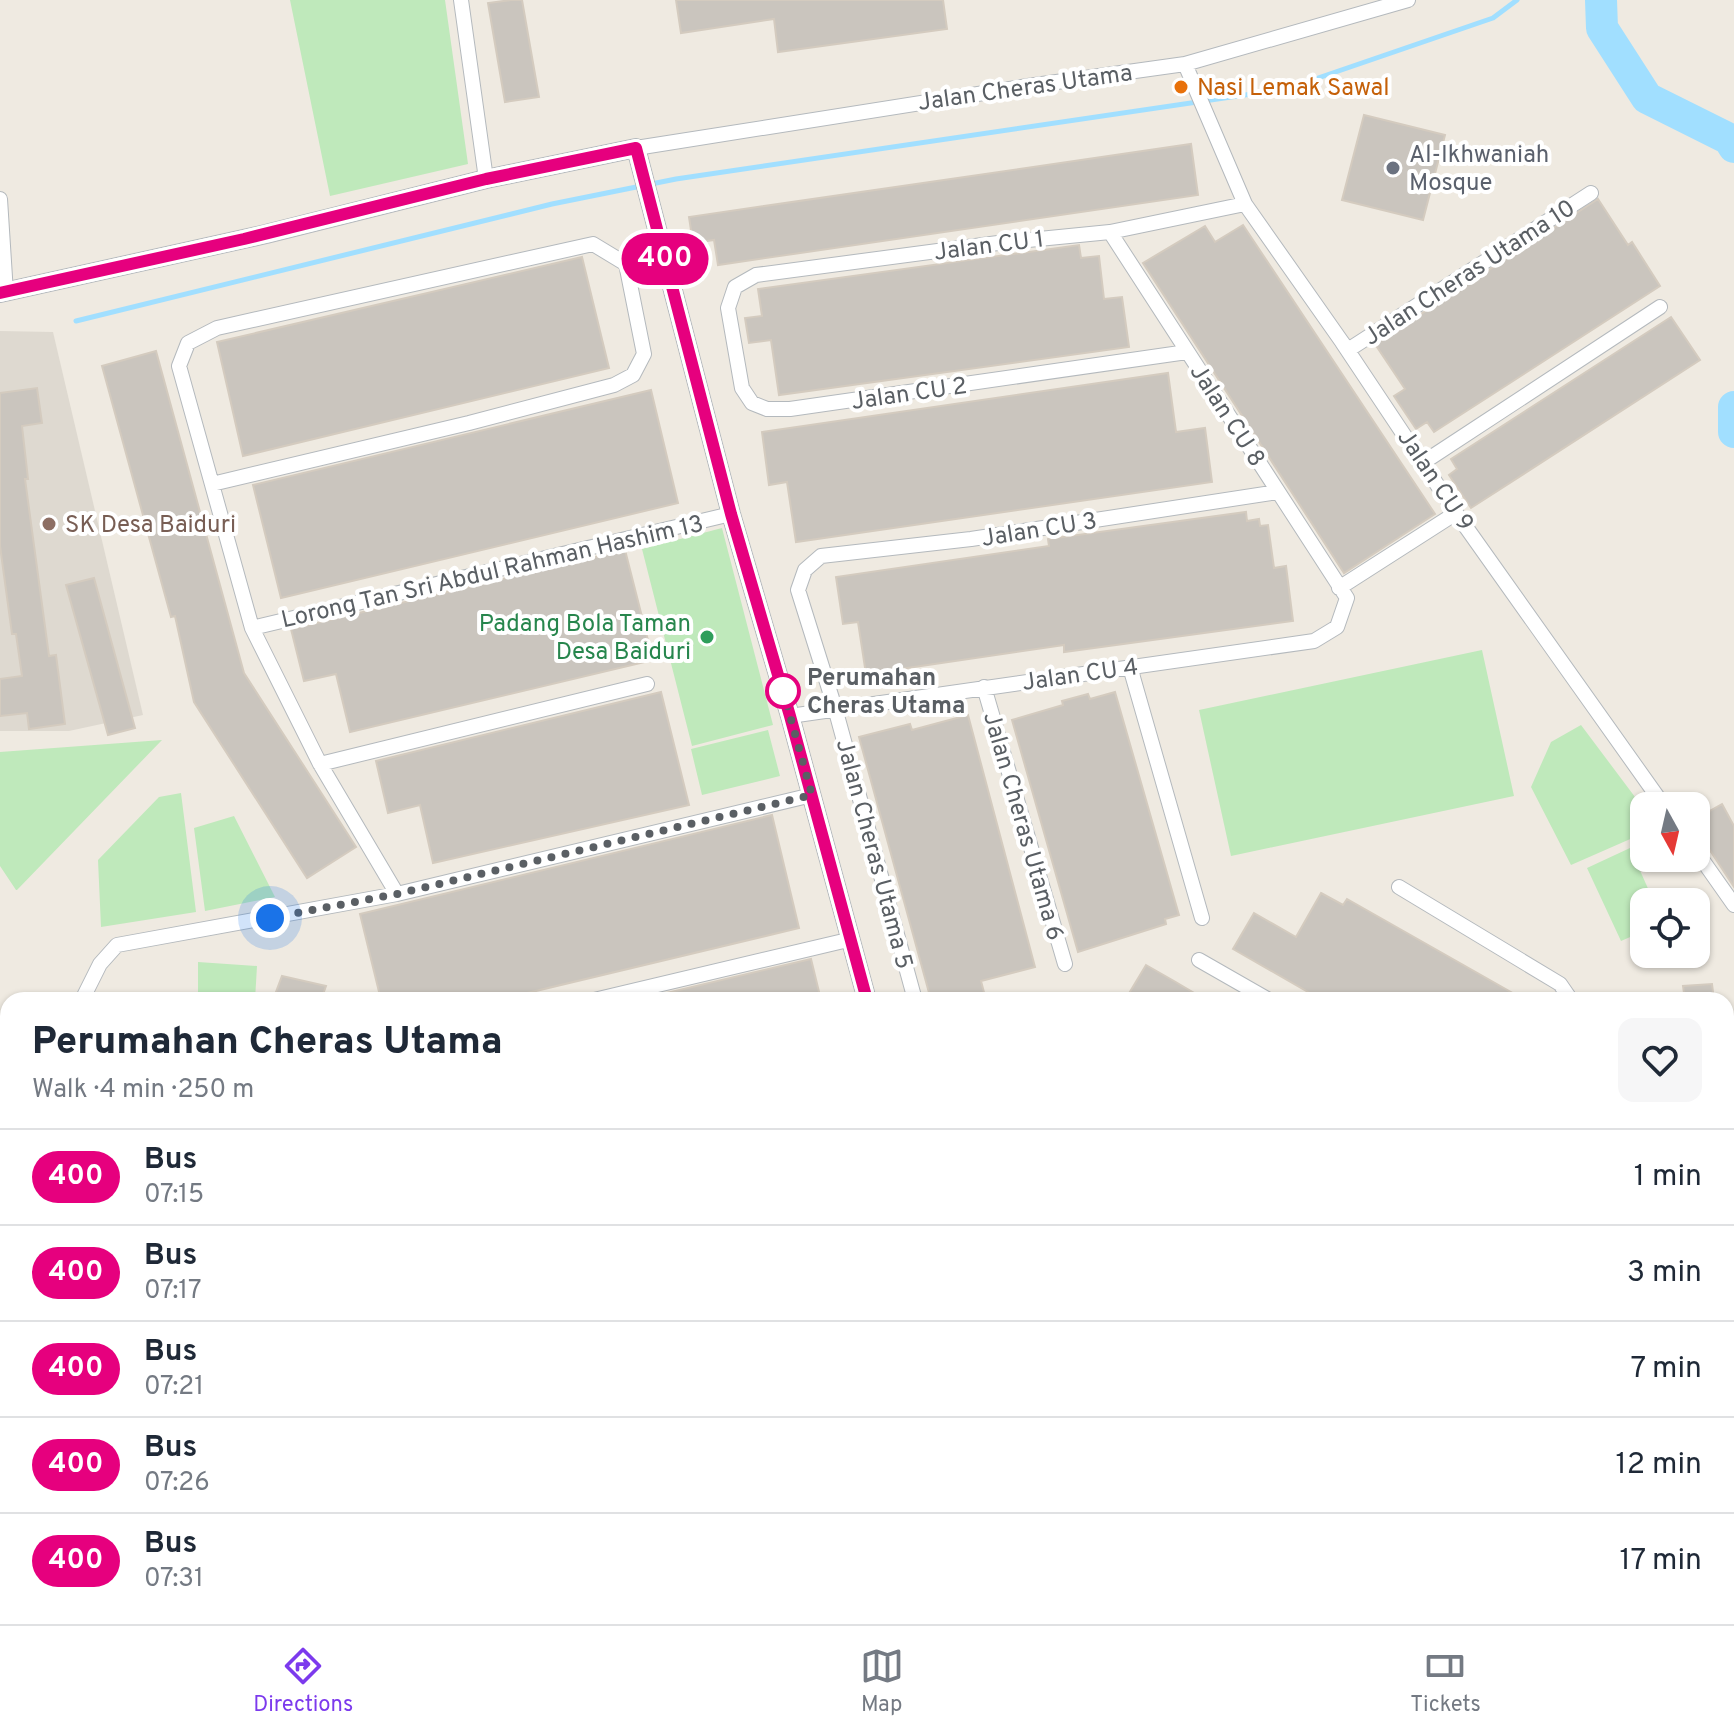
<!DOCTYPE html>
<html lang="en">
<head>
<meta charset="utf-8">
<style>
  body { margin:0; font-family:Overpass,sans-serif; background:#f6f6f7; color:#1f2937; height:100vh; display:flex; flex-direction:column; font-size:30px; white-space:nowrap }
  * { box-sizing:border-box; margin:0 }
  p { font-size:26px; color:#747a83 }
  .icon { flex:none; width:44px; height:44px; fill:none; stroke:currentColor; stroke-width:2; stroke-linecap:round; stroke-linejoin:round }
  .map { position:relative; flex:1; overflow:hidden }
  .details { position:absolute; left:0px; top:992px; width:1734px; height:632px; display:flex; flex-direction:column; background:#fff; border-radius:24px 24px 0 0; box-shadow:0 2px 6px #0004 }
  .details>* { flex:none }
  .badge { padding:0 16px; border-radius:26px; font-size:28px; line-height:52px }
  .needle { width:52px; rotate:172deg }
  .fabs { position:absolute; left:1630px; top:792px; display:grid; gap:16px }
  .fabs a { display:grid; place-items:center; width:80px; height:80px; border-radius:16px; background:#fff; box-shadow:0 2px 6px #0004; font-size:40px }
  .you { position:absolute; width:40px; height:40px; margin:-20px; border:6px solid #fff; border-radius:50%; background:#1a73e8; box-shadow:0 0 0 12px #1a73e833 }
  .map>.badge { position:absolute; translate:-50% -50%; box-shadow:0 0 0 4px #fff }
  .round { display:grid; place-items:center; flex:none; width:84px; height:84px; border-radius:16px; background:#f6f6f7 }
  .overview { display:flex; align-items:center; justify-content:space-between; height:136px; padding:0 32px }
  h1 { font-size:38px; font-weight:800; line-height:60px }
  ul { padding:0; list-style:none }
  li { display:flex; align-items:center; gap:24px; height:96px; padding:0 32px; border-top:2px solid #e0e1e3 }
  li div { flex:1 }
  li b { display:block; font-size:30px }
  li em { font-style:normal }
  li .badge { min-width:88px; font-weight:700; text-align:center }
  .tabs { display:flex; justify-content:space-around; align-items:center; height:112px; border-top:2px solid #e0e1e3; background:#fff; font-size:22px; color:#747a83 }
  .tabs a { display:grid; justify-items:center; gap:4px }
  .tabs .on { color:#7c3aed }
  .map>svg:first-child { display:block }
  .commercial { fill:#fff2d6 }
  .education { fill:#ded9d0 }
  .green { fill:#bfe9bb }
  .lines { fill:none; stroke-linecap:round; stroke-linejoin:round }
  .stream { stroke:#a1dfff; stroke-width:5 }
  .river { stroke:#a1dfff; stroke-width:32 }
  .building { fill:#cac5be; stroke:#d4cbbf; stroke-width:2 }
  .minor-casing { stroke:#b4b9bd; stroke-width:16 }
  .tertiary-casing { stroke:#b4b9bd; stroke-width:20 }
  .minor { stroke:#fff; stroke-width:14 }
  .tertiary { stroke:#fff; stroke-width:18 }
  .line-casing { stroke:#fff; stroke-width:18 }
  .line { stroke:#e6007e; stroke-width:12 }
  .walk { stroke:#5a5f64; stroke-width:8; stroke-dasharray:0 14.4 }
  .food-dot { fill:#e8710a; stroke:#fff; stroke-width:3 }
  .worship-dot { fill:#6b7280; stroke:#fff; stroke-width:3 }
  .education-dot { fill:#8d6e63; stroke:#fff; stroke-width:3 }
  .leisure-dot { fill:#2e9e5b; stroke:#fff; stroke-width:3 }
  .stop-dot { fill:#fff; stroke:#e6007e; stroke-width:4 }
  .labels { text-anchor:middle; stroke-width:8; stroke-linejoin:round; paint-order:stroke }
  .street-label { font-size:24px; fill:#5a5f64; stroke:#fff }
  .food-label { font-size:24px; fill:#c56008; stroke:#fff; text-anchor:start }
  .worship-label { font-size:24px; fill:#5b616d; stroke:#fff; text-anchor:start }
  .education-label { font-size:24px; fill:#785e54; stroke:#fff; text-anchor:start }
  .leisure-label { font-size:24px; fill:#27864d; stroke:#fff; text-anchor:end }
  .stop-label { font-size:24px; font-weight:bold; fill:#5a5f64; stroke:#fff; text-anchor:start }
</style>
</head>
<body>
<div class="map">
<svg width="1734" height="1624" viewBox="0 0 1734 1624">
  <rect width="100%" height="100%" fill="#efeae1"/>
  <!-- commercial -->
  <path class="commercial" d="M 1253,1616 L 1594,1616 L 1595,1624 L 1259,1624 Z"/>
  <!-- education -->
  <path class="education" d="M 0,331 L 53,332 L 143,715 L 69,731 L 0,731 Z"/>
  <!-- green -->
  <path class="green" d="M 290,0 L 445,0 L 468,164 L 330,196 Z
    M 722,528 L 773,725 L 692,746 L 642,549 Z
    M 1482,650 L 1514,796 L 1231,856 L 1199,710 Z
    M 1581,725 L 1644,809 L 1644,833 L 1571,865 L 1531,787 L 1551,742 Z
    M 768,730 L 780,776 L 702,795 L 691,749 Z
    M 162,740 L 17,890 L 16,890 L 0,866 L 0,752 Z
    M 181,793 L 196,912 L 101,927 L 98,860 L 159,797 Z
    M 234,816 L 275,897 L 205,911 L 194,828 Z
    M 1630,848 L 1654,902 L 1644,902 L 1644,931 L 1621,941 L 1587,868 Z
    M 198,962 L 257,966 L 255,1000 L 198,997 Z"/>
  <g class="lines">
    <!-- stream -->
    <path class="stream" d="M 76,321 L 552,204 L 676,179 L 1286,89 L 1493,18 L 1517,0"/>
    <!-- river -->
    <path class="river" d="M 1601,0 L 1602,28 L 1647,98 L 1729,139 L 1734,147
      M 1734,407 L 1734,432"/>
  </g>
  <!-- building -->
  <path class="building" d="M 511,0 L 522,0 L 539,97 L 505,102 L 488,3 Z
    M 676,0 L 943,0 L 947,29 L 778,52 L 774,19 L 681,33 Z
    M 1364,115 L 1445,135 L 1423,220 L 1342,200 Z
    M 1191,144 L 1198,195 L 718,265 L 714,240 L 693,243 L 689,217 Z
    M 1598,199 L 1628,245 L 1632,242 L 1660,286 L 1434,432 L 1427,422 L 1416,429 L 1394,396 L 1405,389 L 1375,344 Z
    M 1243,225 L 1435,514 L 1344,573 L 1143,263 L 1205,226 L 1215,242 Z
    M 1079,245 L 1081,258 L 1099,256 L 1104,299 L 1122,297 L 1129,347 L 779,395 L 771,340 L 749,343 L 745,318 L 762,316 L 758,289 Z
    M 582,257 L 609,368 L 243,456 L 217,342 Z
    M 1671,317 L 1700,360 L 1471,508 L 1449,475 L 1457,469 L 1451,459 Z
    M 156,351 L 244,673 L 356,847 L 307,878 L 194,702 L 175,616 L 171,617 L 102,366 Z
    M 1168,373 L 1176,432 L 1205,428 L 1212,482 L 796,542 L 787,482 L 769,485 L 762,432 Z
    M 37,388 L 42,423 L 22,426 L 28,479 L 25,479 L 49,656 L 56,655 L 65,724 L 29,729 L 27,713 L 0,716 L 0,679 L 22,676 L 16,634 L 12,634 L 0,546 L 0,393 Z
    M 651,390 L 678,503 L 281,598 L 253,485 Z
    M 1246,512 L 1247,521 L 1259,519 L 1260,526 L 1268,525 L 1274,568 L 1286,566 L 1293,621 L 1064,652 L 1064,645 L 866,674 L 858,622 L 843,624 L 836,577 L 1049,546 L 1048,539 Z
    M 625,550 L 653,660 L 350,732 L 336,674 L 304,681 L 291,629 Z
    M 94,578 L 135,728 L 108,735 L 66,585 Z
    M 661,692 L 689,805 L 433,863 L 420,805 L 388,813 L 376,761 Z
    M 1115,692 L 1179,915 L 1165,919 L 1166,924 L 1078,952 L 1012,720 L 1063,705 L 1062,701 L 1088,694 L 1090,699 Z
    M 968,715 L 1035,967 L 981,981 L 986,1000 L 931,1000 L 859,737 L 910,724 L 912,730 Z
    M 1722,804 L 1734,826 L 1734,887 L 1698,832 L 1707,827 L 1701,816 Z
    M 772,815 L 799,928 L 498,1000 L 381,1000 L 360,914 Z
    M 1321,893 L 1343,905 L 1347,899 L 1525,1000 L 1322,1000 L 1233,949 L 1254,913 L 1296,937 Z
    M 811,959 L 821,1000 L 658,1000 L 658,995 Z
    M 1146,965 L 1174,981 L 1206,1000 L 1125,1000 Z
    M 282,976 L 326,986 L 321,1000 L 273,1000 Z
    M 1712,984 L 1714,1000 L 1685,1000 L 1683,986 Z"/>
  <g class="lines">
    <defs>
      <path id="minor" d="M 461,0 L 486,179
        M 1185,64 L 1245,204 L 1342,342 L 1456,513 L 1664,806
        M 636,148 L 1028,86 L 1185,64 L 1408,0
        M 0,199 L 6,293
        M 1348,350 L 1591,193
        M 1187,352 L 790,409 L 767,409 L 752,403 L 742,388 L 728,308 L 735,287 L 756,275 L 998,243 L 1110,232 L 1245,204
        M 1424,462 L 1660,307
        M 212,484 L 469,423 L 614,385 L 633,375 L 644,354 L 626,264 L 593,244 L 217,328 L 188,343 L 179,366 L 252,628 L 320,764 L 397,894
        M 1339,588 L 1456,513
        M 252,628 L 731,514
        M 1130,667 L 1202,918
        M 984,687 L 1065,964
        M 790,716 L 1314,641 L 1337,627 L 1347,598 L 1110,232
        M 320,764 L 647,684
        M 1696,851 L 1734,905
        M 1399,887 L 1560,984 L 1571,1000
        M 1199,960 L 1269,1000
        M 82,1000 L 100,964 L 117,945 L 397,894 L 812,795
        M 594,1000 L 852,939
        M 915,1000 L 835,708 L 798,590 L 805,570 L 821,556 L 971,539 L 1278,492
        M 0,1209 L 8,1188
        M 1726,1248 L 1734,1243
        M 0,1285 L 8,1287
        M 0,1431 L 8,1433
        M 0,1587 L 8,1589
        M 549,1616 L 552,1624
        M 1636,1616 L 1637,1624
        M 156,1618 L 179,1616"/>
      <path id="tertiary" d="M 0,293 L 266,234 L 486,179 L 636,148 L 731,514 L 790,716 L 867,1000
        M 1193,1616 L 1199,1624"/>
    </defs>
    <!-- minor casing -->
    <use href="#minor" class="minor-casing"/>
    <!-- tertiary casing -->
    <use href="#tertiary" class="tertiary-casing"/>
    <!-- minor -->
    <use href="#minor" class="minor"/>
    <!-- tertiary -->
    <use href="#tertiary" class="tertiary"/>
  </g>
  <g class="lines">
    <defs>
      <path id="line" d="M 0,293 L 244,239 L 486,179 L 636,148 L 731,514 L 790,716 L 867,1000"/>
    </defs>
    <!-- line casing -->
    <use href="#line" class="line-casing"/>
    <!-- line -->
    <use href="#line" class="line"/>
    <!-- walk -->
    <path class="walk" d="M 270,918 L 397,894 L 812,795 L 782,687 L 783,691"/>
  </g>
  <!-- markers -->
  <circle class="food-dot" cx="1181" cy="87" r="8"/>
  <circle class="worship-dot" cx="1393" cy="168" r="8"/>
  <circle class="education-dot" cx="49" cy="524" r="8"/>
  <circle class="leisure-dot" cx="707" cy="637" r="8"/>
  <circle class="stop-dot" cx="783" cy="691" r="16"/>
  <g class="labels">
    <!-- street labels -->
    <g class="street-label">
      <text transform="translate(1025 87) rotate(-8)" y="8">Jalan Cheras Utama</text>
      <text transform="translate(989 245) rotate(-7)" y="8">Jalan CU 1</text>
      <text transform="translate(1469 272) rotate(-33)" y="8">Jalan Cheras Utama 10</text>
      <text transform="translate(909 393) rotate(-8)" y="8">Jalan CU 2</text>
      <text transform="translate(1228 415) rotate(57)" y="8">Jalan CU 8</text>
      <text transform="translate(1436 480) rotate(56)" y="8">Jalan CU 9</text>
      <text transform="translate(1039 529) rotate(-9)" y="8">Jalan CU 3</text>
      <text transform="translate(492 571) rotate(-13)" y="8">Lorong Tan Sri Abdul Rahman Hashim 13</text>
      <text transform="translate(1080 674) rotate(-8)" y="8">Jalan CU 4</text>
      <text transform="translate(1024 826) rotate(74)" y="8">Jalan Cheras Utama 6</text>
      <text transform="translate(875 854) rotate(75)" y="8">Jalan Cheras Utama 5</text>
    </g>
    <!-- food labels -->
    <g class="food-label">
      <text x="1197" y="95">Nasi Lemak Sawal</text>
    </g>
    <!-- worship labels -->
    <g class="worship-label">
      <text x="1409" y="162">Al-Ikhwaniah<tspan x="1409" dy="28">Mosque</tspan></text>
    </g>
    <!-- education labels -->
    <g class="education-label">
      <text x="65" y="532">SK Desa Baiduri</text>
    </g>
    <!-- leisure labels -->
    <g class="leisure-label">
      <text x="691" y="631">Padang Bola Taman<tspan x="691" dy="28">Desa Baiduri</tspan></text>
    </g>
    <!-- stop labels -->
    <g class="stop-label">
      <text x="807" y="685">Perumahan<tspan x="807" dy="28">Cheras Utama</tspan></text>
    </g>
  </g>
</svg>
<div class="fabs">
<a><svg class="needle" viewBox="-14 -14 28 28"><path d="M0-13l5 13h-10z" fill="#e53935"/><path d="M0 13l5-13h-10z" fill="#747a83"/></svg></a>
<a><svg class="icon" aria-label="locate" viewBox="0 0 24 24"><circle cx="12" cy="12" r="6"/><path d="M12 2v4M12 18v4M2 12h4M18 12h4"/></svg></a>
</div>
<div class="you" style="left:270px;top:918px"></div>
<b class="badge" style="left:665px;top:259px;background:#e6007e;color:#fff">400</b>
<section class="details">
<div class="overview"><div><h1>Perumahan Cheras Utama</h1><p>Walk · 4 min · 250 m</p></div><a class="round"><svg class="icon" aria-label="heart" viewBox="0 0 24 24"><path d="M12 20l-8-8c-3-5 5-10 8-4 3-6 11-1 8 4z"/></svg></a></div>
<ul>
<li><span class="badge" style="background:#e6007e;color:#fff">400</span><div><b>Bus</b><p>07:15</p></div><em>1 min</em></li>
<li><span class="badge" style="background:#e6007e;color:#fff">400</span><div><b>Bus</b><p>07:17</p></div><em>3 min</em></li>
<li><span class="badge" style="background:#e6007e;color:#fff">400</span><div><b>Bus</b><p>07:21</p></div><em>7 min</em></li>
<li><span class="badge" style="background:#e6007e;color:#fff">400</span><div><b>Bus</b><p>07:26</p></div><em>12 min</em></li>
<li><span class="badge" style="background:#e6007e;color:#fff">400</span><div><b>Bus</b><p>07:31</p></div><em>17 min</em></li>
</ul>
</section>
</div>
<nav class="tabs">
<a class="on"><svg class="icon" aria-label="directions" viewBox="0 0 24 24"><path d="M12 3l9 9-9 9-9-9zM9 14v-3h6M13 9l2 2-2 2"/></svg>Directions</a>
<a><svg class="icon" aria-label="map" viewBox="0 0 24 24"><path d="M3 6l6-2 6 2 6-2v14l-6 2-6-2-6 2zM9 4v14M15 6v14"/></svg>Map</a>
<a><svg class="icon" aria-label="tickets" viewBox="0 0 24 24"><path d="M3 7h18v10H3zM15 7v10"/></svg>Tickets</a>
</nav>
</body>
</html>
